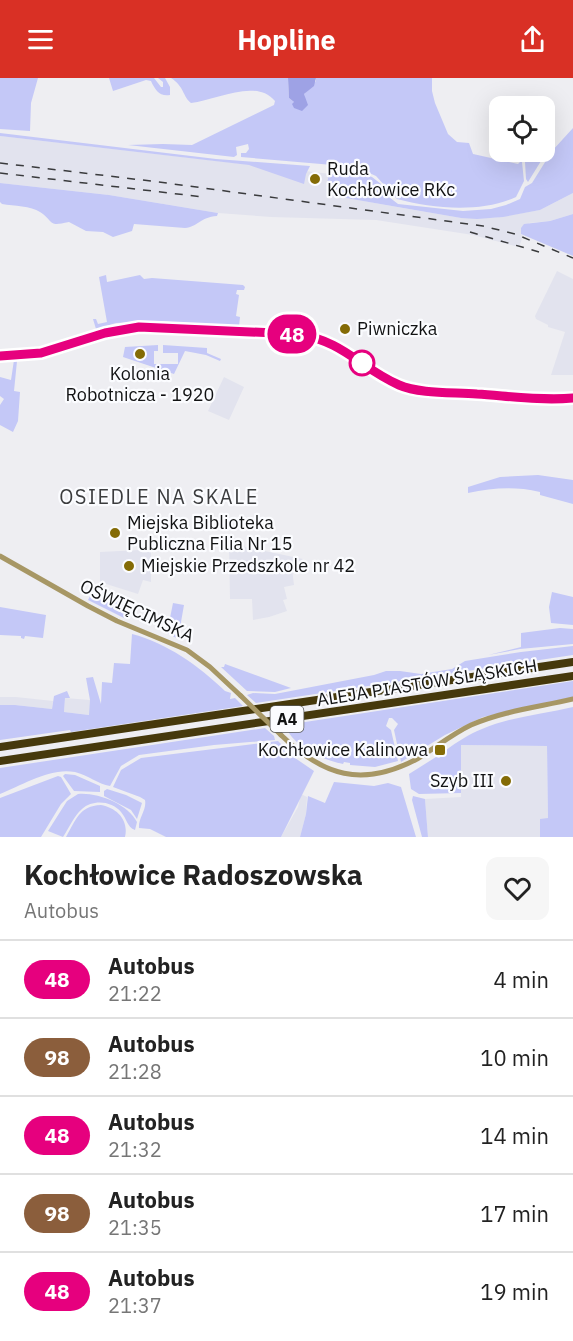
<!DOCTYPE html>
<html lang="pl">
<head>
<meta charset="utf-8">
<style>
  body { margin:0; font-family:"IBM Plex Sans",sans-serif; background:#f6f6f6; color:#222; height:100vh; display:flex; flex-direction:column; font-size:22px; white-space:nowrap }
  * { box-sizing:border-box; margin:0 }
  p { font-size:20px; color:#767676 }
  .icon { flex:none; width:33px; height:33px; fill:none; stroke:currentColor; stroke-width:2; stroke-linecap:round; stroke-linejoin:round }
  .map { position:relative; height:759px; overflow:hidden }
  .panel { display:flex; flex-direction:column; background:#fff; flex:1 }
  .panel>* { flex:none }
  .badge { padding:0 12px; border-radius:20px; font-size:21px; line-height:39px }
  .buttons { position:absolute; left:489px; top:18px; display:grid; gap:12px }
  .buttons a { display:grid; place-items:center; width:66px; height:66px; border-radius:12px; background:#fff; box-shadow:0 6px 24px #0002; font-size:30px }
  .map>.badge { position:absolute; translate:-50% -50%; box-shadow:0 0 0 3px #fff }
  .round { display:grid; place-items:center; flex:none; width:63px; height:63px; border-radius:12px; background:#f6f6f6 }
  .head { display:flex; align-items:center; justify-content:space-between; height:102px; padding:0 24px }
  h1 { font-size:28px; font-weight:700; line-height:45px }
  ul { padding:0; list-style:none }
  li { display:flex; align-items:center; gap:18px; height:78px; padding:0 24px; border-top:2px solid #e0e0e0 }
  li div { flex:1 }
  li b { display:block; font-size:22px }
  li em { font-style:normal }
  li .badge { min-width:66px; font-weight:700; text-align:center }
  header { display:flex; justify-content:space-between; align-items:center; height:78px; padding:0 24px; background:#d93025; color:#fff; font-size:27px; font-weight:700 }
  .map>svg:first-child { display:block }
  .built { fill:#e2e3ee }
  .green { fill:#c4c8f7 }
  .water { fill:#9ea2e5 }
  .lines { fill:none; stroke-linecap:round; stroke-linejoin:round }
  .minor { stroke:#a79765; stroke-width:5 }
  .highway { stroke:#46390c; stroke-width:8 }
  .rail { stroke:#3a3b3d; stroke-width:1.5; stroke-dasharray:8 8; stroke-linecap:butt }
  .minor-bridge { stroke:#a79765; stroke-width:5 }
  .line-casing { stroke:#fff; stroke-width:14 }
  .line { stroke:#e6007e; stroke-width:9 }
  .poi-dot { fill:#846b06; stroke:#fbfcff; stroke-width:2 }
  .stop-dot { fill:#fff; stroke:#e6007e; stroke-width:3 }
  .labels { text-anchor:middle; stroke-width:4.5; stroke-linejoin:round; paint-order:stroke }
  .shield { fill:#fbfcff; stroke:#58595a; stroke-width:1.5 }
  .shield-label { font-size:16px; font-weight:bold; fill:#121314 }
  .poi-label { font-size:18px; fill:#121314; stroke:#fbfcff; text-anchor:start }
  .street-label { font-size:18px; fill:#121314; stroke:#fbfcff }
  .neighbourhood-label { font-size:20px; letter-spacing:1.5px; fill:#3b3c3e; stroke:#fbfcff }
</style>
</head>
<body>
<header><svg class="icon" aria-label="menu" viewBox="0 0 24 24"><path d="M4 6h16M4 12h16M4 18h16"/></svg>Hopline<svg class="icon" aria-label="share" viewBox="0 0 24 24"><path d="M12 15V3M7 8l5-5 5 5M5 13v7h14v-7"/></svg></header>
<div class="map">
<svg width="573" height="759" viewBox="0 0 573 759">
  <rect width="100%" height="100%" fill="#eeeef2"/>
  <!-- built -->
  <path class="built" d="M 0,58 L 331,96 L 340,119 L 461,140 L 493,140 L 540,132 L 573,115 L 573,136 L 550,143 L 529,145 L 521,156 L 523,158 L 519,169 L 473,157 L 376,142 L 271,139 L 218,135 L 109,117 L 0,105 Z
    M 557,193 L 573,201 L 573,297 L 551,297 L 565,254 L 548,249 L 548,247 L 536,241 L 535,238 Z
    M 224,299 L 244,309 L 229,342 L 208,333 Z
    M 231,466 L 303,481 L 292,491 L 294,507 L 284,509 L 287,521 L 283,522 L 287,533 L 269,539 L 253,542 L 252,521 L 230,521 L 229,467 Z
    M 140,472 L 142,474 L 151,473 L 151,504 L 143,502 L 138,516 L 100,504 L 100,474 Z
    M 0,619 L 16,619 L 53,623 L 52,631 L 15,627 L 0,627 Z
    M 65,620 L 90,622 L 90,637 L 64,634 Z
    M 461,667 L 547,668 L 548,741 L 540,741 L 540,759 L 428,759 L 425,721 L 461,719 Z
    M 301,716 L 307,719 L 306,736 L 300,759 L 281,759 L 298,729 Z"/>
  <!-- green -->
  <path class="green" d="M 0,0 L 38,0 L 31,25 L 30,53 L 0,51 Z
    M 109,0 L 154,0 L 161,9 L 163,9 L 163,4 L 158,0 L 165,0 L 170,9 L 170,17 C 160,19 155,12 151,3 L 146,2 L 113,13 Z
    M 171,0 L 288,0 L 289,20 L 294,24 L 305,22 L 304,16 L 316,3 L 316,0 L 432,0 L 432,13 L 435,25 L 448,56 L 457,64 L 469,65 L 473,76 L 518,86 L 520,84 L 518,74 L 530,74 L 532,81 L 541,83 L 528,104 L 526,101 L 525,84 L 522,84 L 524,103 L 516,119 C 482,135 433,131 397,121 L 376,98 L 356,89 L 241,79 L 241,75 L 246,75 L 249,71 L 248,66 L 236,69 L 237,77 L 234,79 L 128,67 L 163,66 L 192,67 L 274,27 L 275,23 C 256,0 216,22 191,25 C 183,19 184,8 171,0 Z
    M 573,50 L 573,115 L 540,132 L 503,139 L 477,141 L 461,140 L 340,119 C 321,108 330,107 328,90 L 354,93 L 372,99 L 381,106 L 389,119 L 398,126 L 463,133 L 491,131 L 506,127 L 520,121 L 525,109 L 532,105 L 552,73 Z
    M 0,55 L 216,81 L 310,88 L 306,96 L 304,106 L 249,87 L 0,58 Z
    M 0,105 L 109,117 L 218,135 L 217,138 C 200,139 198,149 185,150 L 134,146 L 132,153 L 113,159 L 103,154 L 86,153 L 69,144 C 47,149 55,144 40,134 C 31,128 14,128 2,126 L 0,124 Z
    M 573,136 L 573,178 L 521,156 L 521,150 L 524,146 L 550,143 Z
    M 106,197 L 107,204 L 140,197 L 144,201 L 152,200 L 243,207 L 245,209 L 244,212 L 237,212 L 236,216 L 239,217 L 236,238 L 240,239 L 239,248 L 156,243 L 116,245 L 96,251 L 93,241 L 96,241 L 98,246 L 107,244 L 99,199 Z
    M 158,267 L 158,273 L 154,273 L 154,286 L 178,286 L 178,275 L 163,275 L 163,267 L 207,270 L 207,275 L 221,281 L 220,283 L 206,277 L 185,273 L 174,296 L 123,279 L 125,269 Z
    M 14,282 L 17,283 L 14,313 L 20,314 L 18,343 L 13,354 L 0,347 L 0,327 L 4,321 L 0,318 L 0,299 L 11,302 Z
    M 538,397 L 573,402 L 573,426 L 540,417 L 540,414 C 514,408 493,410 468,415 L 468,409 L 500,399 Z
    M 95,511 L 130,529 L 126,541 L 88,522 L 93,512 Z
    M 552,514 L 573,519 L 573,547 L 551,545 L 549,529 Z
    M 173,525 L 184,527 L 178,561 L 167,555 Z
    M 0,529 L 46,537 L 43,560 L 25,558 L 24,561 L 21,560 L 21,558 L 0,557 Z
    M 560,550 L 573,551 L 573,566 L 520,571 L 488,577 L 521,569 L 521,555 Z
    M 132,556 C 167,565 199,588 225,613 L 231,615 L 230,621 L 235,620 L 243,628 L 71,654 L 70,652 L 0,662 L 0,627 L 15,627 L 52,631 L 54,618 L 67,613 L 70,620 L 65,620 L 64,634 L 89,637 L 90,622 L 86,600 L 93,599 L 101,626 L 102,604 L 112,605 L 114,585 L 130,586 Z
    M 573,568 L 573,577 L 256,625 L 247,617 L 253,615 L 275,616 L 374,597 L 386,593 L 400,593 L 421,596 L 452,591 L 465,583 L 521,574 Z
    M 225,586 L 291,610 L 275,614 L 247,613 L 221,589 L 224,589 Z
    M 573,603 L 573,619 L 483,639 L 445,657 L 401,684 L 394,652 L 398,646 L 392,640 L 389,640 L 386,648 L 391,652 L 398,683 L 375,689 L 350,687 L 350,685 L 344,684 L 343,686 C 323,682 293,668 286,649 L 292,646 Z
    M 573,629 L 573,759 L 540,759 L 540,741 L 548,740 L 547,668 L 461,667 L 461,715 L 419,716 L 411,711 L 409,696 L 436,679 L 439,680 L 445,676 L 446,672 C 457,664 469,656 482,651 C 510,639 543,636 573,629 Z
    M 265,650 L 274,658 L 275,662 L 214,667 L 139,677 L 121,688 L 110,708 C 98,706 88,697 75,694 C 51,689 22,707 0,716 L 0,690 Z
    M 278,663 L 295,680 L 314,693 L 281,759 L 166,759 L 150,751 L 139,750 C 138,740 147,732 145,722 L 140,719 L 113,709 L 121,692 L 141,680 Z
    M 65,696 L 75,697 L 100,708 L 100,714 L 74,713 L 63,698 Z
    M 58,698 L 61,699 L 71,716 L 61,726 L 41,759 L 0,759 L 0,720 Z
    M 334,704 L 374,708 L 388,705 L 401,709 L 416,759 L 300,759 L 306,736 L 308,718 L 325,725 Z
    M 107,711 L 126,717 L 142,725 L 137,741 L 131,732 L 104,718 L 104,713 Z
    M 78,716 C 97,714 128,726 137,744 L 135,752 C 127,749 127,741 121,734 C 112,723 93,721 82,731 C 74,738 69,750 63,759 L 48,753 L 67,723 Z
    M 413,718 L 425,721 L 428,759 L 422,759 L 412,722 Z
    M 101,727 C 117,730 129,742 125,759 L 66,759 C 76,742 79,728 101,727 Z"/>
  <!-- water -->
  <path class="water" d="M 288,0 L 316,0 L 314,8 L 304,16 L 308,27 L 302,33 L 294,30 L 292,26 L 294,24 L 289,20 Z"/>
  <g class="lines">
    <!-- minor -->
    <path class="minor" d="M 0,278 L 41,275 L 105,255 L 139,249 L 297,256 C 313,259 328,263 342,271 C 365,284 384,304 411,310 L 544,320 L 573,320
      M 0,478 L 88,528 L 117,543 L 187,572 L 210,589 L 241,618
      M 281,657 C 323,698 362,710 417,681 C 435,670 452,656 471,647 C 503,633 539,629 573,621"/>
    <!-- highway -->
    <path class="highway" d="M 0,669 L 573,584
      M 0,683 L 573,598"/>
    <!-- rail -->
    <path class="rail" d="M 0,85 L 159,104 L 483,148 L 515,156 L 573,180
      M 0,95 L 203,119
      M 470,154 L 539,174"/>
    <!-- minor-bridge -->
    <path class="minor-bridge" d="M 241,618 L 281,657"/>
  </g>
  <g class="lines">
    <defs>
      <path id="line" d="M 0,278 L 41,275 L 105,255 L 139,249 L 297,256 C 344,263 360,290 399,307 C 420,316 454,314 477,316 C 508,318 541,323 573,320"/>
    </defs>
    <!-- line casing -->
    <use href="#line" class="line-casing"/>
    <!-- line -->
    <use href="#line" class="line"/>
  </g>
  <!-- markers -->
  <g class="poi-dot">
    <circle cx="315" cy="101" r="6"/>
    <circle cx="345" cy="251" r="6"/>
    <circle cx="140" cy="276" r="6"/>
    <circle cx="115" cy="455" r="6"/>
    <circle cx="129" cy="488" r="6"/>
    <rect x="434" y="666" width="12" height="12" rx="3"/>
    <circle cx="506" cy="703" r="6"/>
  </g>
  <circle class="stop-dot" cx="362" cy="285" r="12"/>
  <g class="labels">
    <!-- shield labels -->
    <rect class="shield" x="270.5" y="628" width="33" height="26" rx="4.5"/>
    <g class="shield-label">
      <text x="287" y="647">A4</text>
    </g>
    <!-- poi labels -->
    <g class="poi-label">
      <text x="327" y="97">Ruda<tspan x="327" dy="21">Kochłowice RKc</tspan></text>
      <text x="357" y="257">Piwniczka</text>
      <text x="140" y="302" text-anchor="middle">Kolonia<tspan x="140" dy="21">Robotnicza - 1920</tspan></text>
      <text x="127" y="451">Miejska Biblioteka<tspan x="127" dy="21">Publiczna Filia Nr 15</tspan></text>
      <text x="141" y="494">Miejskie Przedszkole nr 42</text>
      <text x="428" y="678" text-anchor="end">Kochłowice Kalinowa</text>
      <text x="494" y="709" text-anchor="end">Szyb III</text>
    </g>
    <!-- street labels -->
    <g class="street-label">
      <text transform="translate(137 533) rotate(25)" y="6">OŚWIĘCIMSKA</text>
      <text transform="translate(427 605) rotate(-9)" y="6">ALEJA PIASTÓW ŚLĄSKICH</text>
    </g>
    <!-- neighbourhood labels -->
    <g class="neighbourhood-label">
      <text x="159" y="426">OSIEDLE NA SKALE</text>
    </g>
  </g>
</svg>
<div class="buttons">
<a><svg class="icon" aria-label="locate" viewBox="0 0 24 24"><circle cx="12" cy="12" r="6"/><path d="M12 2v4M12 18v4M2 12h4M18 12h4"/></svg></a>
</div>
<b class="badge" style="left:292px;top:256px;background:#e6007e;color:#fff">48</b>
</div>
<section class="panel">
<div class="head"><div><h1>Kochłowice Radoszowska</h1><p>Autobus</p></div><a class="round"><svg class="icon" aria-label="heart" viewBox="0 0 24 24"><path d="M12 20l-8-8c-3-5 5-10 8-4 3-6 11-1 8 4z"/></svg></a></div>
<ul>
<li><span class="badge" style="background:#e6007e;color:#fff">48</span><div><b>Autobus</b><p>21:22</p></div><em>4 min</em></li>
<li><span class="badge" style="background:#8b5e3c;color:#fff">98</span><div><b>Autobus</b><p>21:28</p></div><em>10 min</em></li>
<li><span class="badge" style="background:#e6007e;color:#fff">48</span><div><b>Autobus</b><p>21:32</p></div><em>14 min</em></li>
<li><span class="badge" style="background:#8b5e3c;color:#fff">98</span><div><b>Autobus</b><p>21:35</p></div><em>17 min</em></li>
<li><span class="badge" style="background:#e6007e;color:#fff">48</span><div><b>Autobus</b><p>21:37</p></div><em>19 min</em></li>
</ul>
</section>
</body>
</html>
